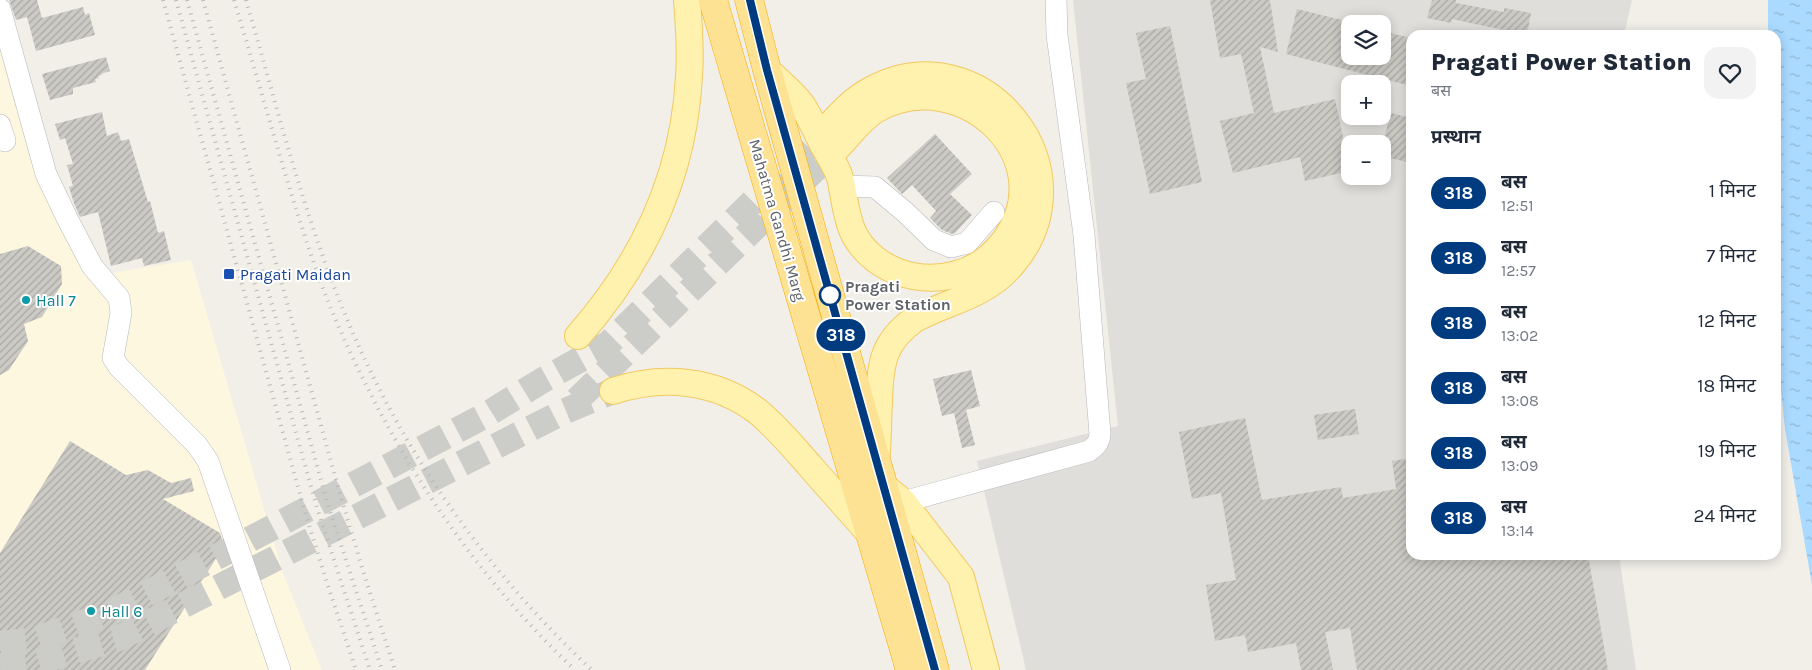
<!DOCTYPE html>
<html lang="hi">
<head>
<meta charset="utf-8">
<style>
  body { margin:0; font-family:Karla,"Noto Sans Devanagari",sans-serif; background:#f2f2f3; color:#1f2937; height:100vh; display:flex; flex-direction:column; font-size:19px; white-space:nowrap }
  * { box-sizing:border-box; margin:0 }
  p { font-size:16px; color:#747a83 }
  .icon { flex:none; width:28px; height:28px; fill:none; stroke:currentColor; stroke-width:2; stroke-linecap:round; stroke-linejoin:round }
  .map { position:relative; flex:1; overflow:hidden }
  .panel { position:absolute; left:1406px; top:30px; width:375px; height:530px; display:flex; flex-direction:column; background:#fff; border-radius:15px; box-shadow:0 2px 12px #0003 }
  .panel>* { flex:none }
  .badge { padding:0 10px; border-radius:16px; font-size:18px; line-height:32px }
  .tools { position:absolute; left:1341px; top:15px; display:grid; gap:10px }
  .tools a { display:grid; place-items:center; width:50px; height:50px; border-radius:10px; background:#fff; box-shadow:0 2px 12px #0003; font-size:25px }
  .map>.badge { position:absolute; translate:-50% -50%; box-shadow:0 0 0 2px #fff }
  h2 { padding:0 25px; font-size:19px; line-height:45px }
  .round { display:grid; place-items:center; flex:none; width:52px; height:52px; border-radius:15px; background:#f2f2f3 }
  .headline { display:flex; align-items:center; justify-content:space-between; height:85px; padding:0 25px }
  h1 { font-size:24px; font-weight:800; line-height:38px }
  ul { padding:0; list-style:none }
  li { display:flex; align-items:center; gap:15px; height:65px; padding:0 25px }
  li div { flex:1 }
  li b { display:block; font-size:19px }
  li em { font-style:normal }
  li .badge { min-width:55px; font-weight:700; text-align:center }
  .map>svg:first-child { display:block }
  .commercial { fill:#fef7e0 }
  .industrial { fill:#e0deda; fill-rule:evenodd }
  .water { fill:url(#water-ripples) }
  .building { fill:url(#building-hatch) }
  .lines { fill:none; stroke-linecap:round; stroke-linejoin:round }
  .major-tunnel { stroke:#ccccc8; stroke-width:26; stroke-dasharray:26 13; stroke-linecap:butt }
  .minor-casing { stroke:#b5b8bc; stroke-width:22 }
  .major-casing { stroke:#f2c960; stroke-width:28 }
  .highway-casing { stroke:#f9ab00; stroke-width:29 }
  .minor { stroke:#fff; stroke-width:21 }
  .major { stroke:#fff2af; stroke-width:26 }
  .highway { stroke:#fde293; stroke-width:28 }
  .rail { stroke:#b6b7b8; stroke-width:4; stroke-dasharray:1 6; stroke-linecap:butt }
  .line-casing { stroke:#fff; stroke-width:11 }
  .line { stroke:#003b80; stroke-width:8 }
  .transit-dot { fill:#1a4fb4; stroke:#fff; stroke-width:2 }
  .stop-dot { fill:#fff; stroke:#003b80; stroke-width:2.5 }
  .culture-dot { fill:#0f9aa8; stroke:#fff; stroke-width:2 }
  .labels { text-anchor:middle; stroke-width:4; stroke-linejoin:round; paint-order:stroke }
  .street-label { font-size:16px; fill:#5f6368; stroke:#fff }
  .transit-label { font-size:16px; fill:#164399; stroke:#fff; text-anchor:start }
  .stop-label { font-size:16px; font-weight:bold; fill:#5f6368; stroke:#fff; text-anchor:start }
  .culture-label { font-size:16px; fill:#0d838f; stroke:#fff; text-anchor:start }
</style>
</head>
<body>
<div class="map">
<svg width="1812" height="670" viewBox="0 0 1812 670">
  <defs>
    <pattern id="water-ripples" width="26" height="14" patternUnits="userSpaceOnUse" patternTransform="scale(1.25)"><rect width="26" height="14" fill="#aadaff"/><path d="M2 4q2-2 4 0t4 0M15 11q2-2 4 0t4 0" fill="none" stroke="#8eb4d2"/></pattern>
    <pattern id="building-hatch" width="6" height="6" patternUnits="userSpaceOnUse" patternTransform="scale(1.25)"><rect width="6" height="6" fill="#cccac5"/><path d="M-1 1l2-2M0 6l6-6M5 7l2-2" fill="none" stroke="#a9a8a4"/></pattern>
  </defs>
  <rect width="100%" height="100%" fill="#f1efe8"/>
  <!-- commercial -->
  <path class="commercial" d="M 0,42 L 36,169 L 105,274 L 191,260 L 282,570 L 322,670 L 0,670 Z"/>
  <!-- industrial -->
  <path class="industrial" d="M 1073,0 L 1632,0 L 1624,35 L 1411,35 L 1411,555 L 1619,555 L 1636,670 L 1026,670 L 977,461 L 1118,426 ZM 1350,24 L 1382,24 L 1382,56 L 1350,56 ZM 1350,84 L 1382,84 L 1382,116 L 1350,116 ZM 1350,144 L 1382,144 L 1382,176 L 1350,176 Z"/>
  <!-- water -->
  <path class="water" d="M 1768,0 L 1812,0 L 1812,585 L 1785,429 L 1776,341 L 1776,35 L 1768,35 Z"/>
  <!-- building -->
  <path class="building" d="M 9,0 L 37,0 L 42,18 L 83,7 L 85,15 L 89,13 L 95,35 L 36,51 L 27,17 L 16,20 Z
    M 1210,0 L 1270,0 L 1278,52 L 1260,47 L 1274,113 L 1335,99 L 1350,171 L 1305,181 L 1300,157 L 1233,173 L 1220,121 L 1254,113 L 1241,54 L 1220,58 Z
    M 1432,0 L 1456,0 L 1456,3 L 1504,12 L 1504,8 L 1531,13 L 1527,35 L 1452,19 L 1451,23 L 1427,18 Z
    M 1297,9 L 1350,22 L 1350,56 L 1382,56 L 1382,31 L 1411,38 L 1411,86 L 1286,54 Z
    M 1170,26 L 1202,182 L 1150,194 L 1126,83 L 1146,79 L 1136,33 Z
    M 106,57 L 110,71 L 101,74 L 102,75 L 98,76 L 99,78 L 95,79 L 96,82 L 73,88 L 73,94 L 50,100 L 42,74 Z
    M 102,112 L 107,136 L 118,132 L 121,141 L 129,139 L 148,202 L 150,201 L 158,233 L 164,231 L 171,260 L 144,266 L 142,258 L 111,266 L 98,212 L 80,217 L 74,203 L 69,187 L 73,186 L 67,165 L 73,164 L 65,138 L 60,140 L 55,124 Z
    M 1391,113 L 1411,118 L 1411,163 L 1382,156 L 1382,146 Z
    M 935,134 L 972,174 L 950,194 L 972,215 L 955,233 L 952,234 L 942,230 L 930,218 L 936,211 L 912,185 L 902,194 L 887,178 Z
    M 28,246 L 61,266 L 62,284 L 42,317 L 24,324 L 28,341 L 9,370 L 0,375 L 0,254 Z
    M 971,370 L 980,406 L 966,410 L 975,445 L 962,448 L 954,413 L 942,416 L 933,379 Z
    M 1355,409 L 1359,434 L 1318,440 L 1314,415 Z
    M 1245,418 L 1262,500 L 1341,487 L 1343,498 L 1396,489 L 1392,461 L 1411,458 L 1411,555 L 1588,555 L 1608,670 L 1357,670 L 1350,628 L 1325,632 L 1333,670 L 1301,670 L 1296,643 L 1248,652 L 1245,635 L 1215,641 L 1206,585 L 1236,580 L 1221,493 L 1192,499 L 1179,432 Z
    M 70,441 L 126,475 L 148,470 L 171,483 L 191,478 L 194,491 L 163,499 L 220,533 L 224,546 L 145,670 L 0,670 L 0,553 Z"/>
  <g class="lines">
    <!-- major-tunnel -->
    <path class="major-tunnel" d="M 577,400 L 837,148
      M 0,644 L 34,640 L 110,613 L 486,415 L 543,380 L 608,344 L 823,133
      M 0,666 L 37,662 L 119,638 L 565,411 L 613,391"/>
    <defs>
      <path id="minor" d="M 0,9 L 46,174 L 67,218 L 92,266 L 119,298 L 121,313 L 113,358 L 119,367 L 197,445 L 208,461 L 280,670
        M 0,125 L 5,141
        M 842,186 L 875,187 L 905,212 L 934,240 L 951,247 L 967,243 L 994,212
        M 903,502 L 1089,451 C 1096,446 1099,443 1100,434 L 1084,235 L 1057,35 L 1056,0"/>
      <path id="major" d="M 767,70 C 778,81 793,92 802,105 C 810,117 816,131 823,145 C 828,154 835,164 839,175 C 841,180 842,187 843,193 C 848,221 851,240 875,259 C 898,277 929,282 957,274 C 976,269 993,256 1005,240 C 1064,158 962,62 877,109 C 860,119 850,135 837,148
        M 823,133 C 838,116 852,100 871,90 C 984,29 1097,174 1008,269 C 983,296 947,302 915,319 C 883,341 880,364 879,401 C 878,418 878,435 877,452
        M 578,336 C 644,261 684,176 689,76 C 691,51 689,25 687,0
        M 613,391 C 662,375 715,379 757,411 C 777,427 793,447 810,466 C 830,489 850,511 870,534
        M 883,486 L 903,502 L 961,577 L 986,670"/>
      <path id="highway" d="M 713,0 L 910,670
        M 749,0 L 767,70 L 935,670"/>
    </defs>
    <!-- minor casing -->
    <use href="#minor" class="minor-casing"/>
    <!-- major casing -->
    <use href="#major" class="major-casing"/>
    <!-- highway casing -->
    <use href="#highway" class="highway-casing"/>
    <!-- minor -->
    <use href="#minor" class="minor"/>
    <!-- major -->
    <use href="#major" class="major"/>
    <!-- highway -->
    <use href="#highway" class="highway"/>
    <!-- rail -->
    <path class="rail" d="M 163,0 L 305,512 L 328,586 L 356,670
      M 176,0 L 317,508 L 370,670
      M 187,0 L 328,505 L 382,670
      M 203,0 L 342,501 L 364,574 L 395,670
      M 234,0 C 255,69 274,138 295,206 C 308,246 321,287 338,325 C 394,454 472,573 575,670
      M 246,0 C 277,107 304,216 347,319 C 402,452 487,572 592,670"/>
  </g>
  <g class="lines">
    <defs>
      <path id="line" d="M 750,0 L 767,70 L 935,670"/>
    </defs>
    <!-- line casing -->
    <use href="#line" class="line-casing"/>
    <!-- line -->
    <use href="#line" class="line"/>
  </g>
  <!-- markers -->
  <rect class="transit-dot" x="223" y="268" width="12" height="12" rx="2.5"/>
  <circle class="stop-dot" cx="830" cy="295" r="10"/>
  <g class="culture-dot">
    <circle cx="26" cy="300" r="5"/>
    <circle cx="91" cy="611" r="5"/>
  </g>
  <g class="labels">
    <!-- street labels -->
    <g class="street-label">
      <text transform="translate(778 220) rotate(74)" y="6">Mahatma Gandhi Marg</text>
    </g>
    <!-- transit labels -->
    <g class="transit-label">
      <text x="240" y="280">Pragati Maidan</text>
    </g>
    <!-- stop labels -->
    <g class="stop-label">
      <text x="845" y="292">Pragati<tspan x="845" dy="18">Power Station</tspan></text>
    </g>
    <!-- culture labels -->
    <g class="culture-label">
      <text x="36" y="306">Hall 7</text>
      <text x="101" y="617">Hall 6</text>
    </g>
  </g>
</svg>
<div class="tools">
<a><svg class="icon" aria-label="layers" viewBox="0 0 24 24"><path d="M12 4l9 5-9 5-9-5zM3 14l9 5 9-5"/></svg></a>
<a>+</a>
<a>−</a>
</div>
<b class="badge" style="left:841px;top:335px;background:#003b80;color:#fff">318</b>
<section class="panel">
<div class="headline"><div><h1>Pragati Power Station</h1><p>बस</p></div><a class="round"><svg class="icon" aria-label="heart" viewBox="0 0 24 24"><path d="M12 20l-8-8c-3-5 5-10 8-4 3-6 11-1 8 4z"/></svg></a></div>
<h2>प्रस्थान</h2>
<ul>
<li><span class="badge" style="background:#003b80;color:#fff">318</span><div><b>बस</b><p>12:51</p></div><em>1 मिनट</em></li>
<li><span class="badge" style="background:#003b80;color:#fff">318</span><div><b>बस</b><p>12:57</p></div><em>7 मिनट</em></li>
<li><span class="badge" style="background:#003b80;color:#fff">318</span><div><b>बस</b><p>13:02</p></div><em>12 मिनट</em></li>
<li><span class="badge" style="background:#003b80;color:#fff">318</span><div><b>बस</b><p>13:08</p></div><em>18 मिनट</em></li>
<li><span class="badge" style="background:#003b80;color:#fff">318</span><div><b>बस</b><p>13:09</p></div><em>19 मिनट</em></li>
<li><span class="badge" style="background:#003b80;color:#fff">318</span><div><b>बस</b><p>13:14</p></div><em>24 मिनट</em></li>
</ul>
</section>
</div>
</body>
</html>
